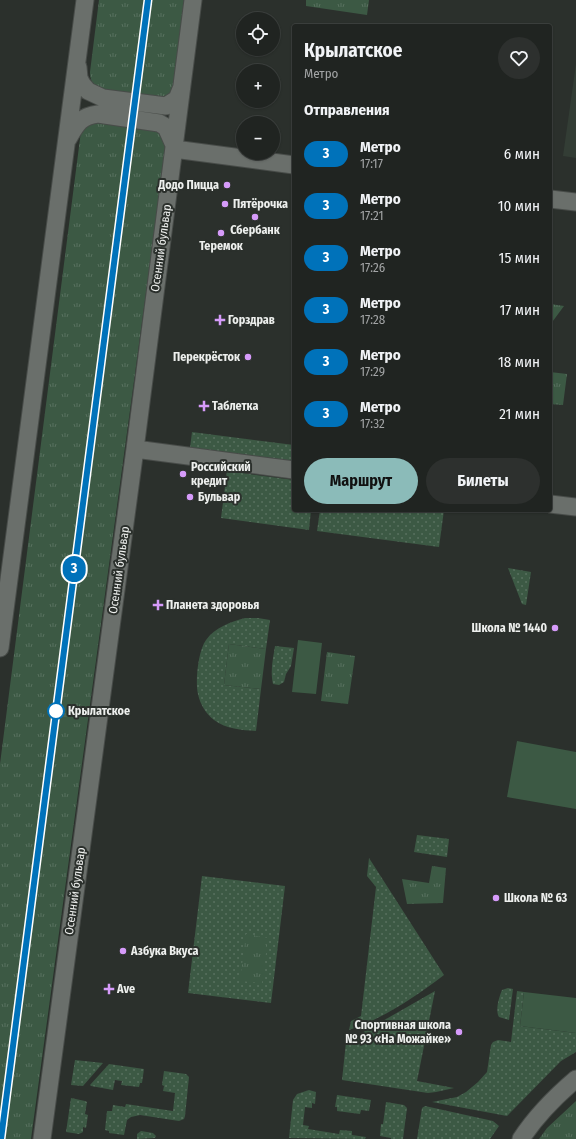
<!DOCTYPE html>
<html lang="ru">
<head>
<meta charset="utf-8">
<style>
  body { margin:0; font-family:"Fira Sans Condensed",sans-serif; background:#2d302e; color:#f1f3f6; height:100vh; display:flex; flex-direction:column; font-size:15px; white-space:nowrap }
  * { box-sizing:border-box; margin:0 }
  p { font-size:13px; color:#a2a4a5 }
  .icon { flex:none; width:22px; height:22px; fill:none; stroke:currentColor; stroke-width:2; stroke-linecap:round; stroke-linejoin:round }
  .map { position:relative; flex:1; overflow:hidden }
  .details { position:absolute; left:292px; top:24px; width:260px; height:488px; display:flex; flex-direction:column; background:#202421; border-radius:4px; box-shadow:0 1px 3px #0004,0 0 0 1px #3d413f }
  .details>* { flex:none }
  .badge { padding:0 8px; border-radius:13px; font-size:14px; line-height:26px }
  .controls { position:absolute; left:236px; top:12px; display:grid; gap:8px }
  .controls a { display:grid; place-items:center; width:44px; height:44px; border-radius:50%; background:#202421; box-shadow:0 1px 3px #0004,0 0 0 1px #3d413f; font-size:20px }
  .map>.badge { position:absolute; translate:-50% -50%; box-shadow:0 0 0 2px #fff }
  h2 { padding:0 12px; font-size:15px; line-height:36px }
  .round { display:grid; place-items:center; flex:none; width:42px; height:42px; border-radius:21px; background:#2d302e }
  .overview { display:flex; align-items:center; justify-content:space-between; height:68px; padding:0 12px }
  h1 { font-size:19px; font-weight:700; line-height:30px }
  .primary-button { display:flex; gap:8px; margin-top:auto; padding:8px 12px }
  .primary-button a { flex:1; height:46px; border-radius:24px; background:#8bbbb9; color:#111; font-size:16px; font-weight:700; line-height:46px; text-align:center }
  .primary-button a+a { background:#2d302e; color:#f1f3f6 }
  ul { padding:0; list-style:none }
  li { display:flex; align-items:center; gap:12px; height:52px; padding:0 12px }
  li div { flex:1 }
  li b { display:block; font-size:15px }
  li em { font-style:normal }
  li .badge { min-width:44px; font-weight:700; text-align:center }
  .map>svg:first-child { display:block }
  .built { fill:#333d35 }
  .grass { fill:url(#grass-dots) }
  .park { fill:url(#park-tufts) }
  .pitch { fill:#3c5944 }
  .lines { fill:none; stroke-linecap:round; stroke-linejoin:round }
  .minor-casing { stroke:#484c49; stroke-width:19 }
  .minor { stroke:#6a6f6b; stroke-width:17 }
  .line-casing { stroke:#fff; stroke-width:9 }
  .line { stroke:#0072ba; stroke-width:6 }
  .poi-dot { fill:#d69bfa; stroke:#2b302c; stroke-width:1.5 }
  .stop-dot { fill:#fff; stroke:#0072ba; stroke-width:2 }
  .labels { text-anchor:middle; stroke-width:4; stroke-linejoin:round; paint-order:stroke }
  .poi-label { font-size:12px; font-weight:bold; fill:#edefed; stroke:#2b302c; text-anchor:start }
  .street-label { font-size:12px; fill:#edefed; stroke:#2b302c }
  .stop-label { font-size:12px; font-weight:bold; fill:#edefed; stroke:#2b302c; text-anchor:start }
</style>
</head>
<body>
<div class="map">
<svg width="576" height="1139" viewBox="0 0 576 1139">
  <defs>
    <pattern id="grass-dots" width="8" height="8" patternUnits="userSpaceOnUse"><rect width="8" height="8" fill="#3c5944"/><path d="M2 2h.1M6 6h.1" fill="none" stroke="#58715f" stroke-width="1.8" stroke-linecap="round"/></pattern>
    <pattern id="park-tufts" width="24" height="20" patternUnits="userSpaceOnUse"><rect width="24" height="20" fill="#3c5944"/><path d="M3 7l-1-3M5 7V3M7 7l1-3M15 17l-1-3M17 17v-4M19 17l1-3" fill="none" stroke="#58715f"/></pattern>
  </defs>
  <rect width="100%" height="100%" fill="#2b302c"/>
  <!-- built -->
  <path class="built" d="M 576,64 L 576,158 L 563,156 Z"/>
  <!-- grass -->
  <path class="grass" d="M 192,432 L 294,445 L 294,461 L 190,448 Z
    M 227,471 L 294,480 L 294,510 L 311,510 L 309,530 L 221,518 Z
    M 320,510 L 444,510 L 439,547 L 317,531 Z
    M 508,568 L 531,572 L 526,605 L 522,604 Z
    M 245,618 L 258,618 L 270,620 L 266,649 L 229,644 L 224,685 L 261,689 L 256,731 C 242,730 226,729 214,720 C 206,714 200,704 198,694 C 195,682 198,651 206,640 C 215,627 231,622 245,618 Z
    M 275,646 L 294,648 L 291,666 L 286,674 L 284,682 L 279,685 L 273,684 C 270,671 273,659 275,646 Z
    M 417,835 L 449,839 L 447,857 L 414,852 Z
    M 369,858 L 444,975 C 415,997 384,1018 349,1030 L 351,1021 L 361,1016 L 376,887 L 367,876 Z
    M 202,876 L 285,886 L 271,1003 L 188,993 Z
    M 508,988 L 513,989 L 509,1020 L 499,1017 C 495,1011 499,997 502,990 Z
    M 435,991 L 417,1081 L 454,1088 L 436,1092 L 428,1093 L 342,1080 L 346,1042 Z
    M 517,991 L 524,992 L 520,1026 L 576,1033 L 576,1052 L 561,1061 L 507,1116 L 432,1102 L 457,1097 L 466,1092 L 478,1082 L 487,1072 L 491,1045 L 493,1042 L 498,1040 L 511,1042 Z
    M 75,1060 L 103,1063 L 83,1086 L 71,1085 Z
    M 109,1064 L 144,1069 L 142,1083 L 140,1083 L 139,1087 L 121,1085 L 122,1081 L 115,1080 L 113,1090 L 91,1086 L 90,1085 Z
    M 164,1071 L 186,1074 L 189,1077 L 185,1116 L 184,1119 L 179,1121 L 140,1115 L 131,1117 L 127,1120 L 124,1135 L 109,1133 L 109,1131 L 105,1130 L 107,1111 L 112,1111 L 113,1105 L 125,1107 L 126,1104 L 173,1111 L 175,1093 L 163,1091 L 164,1086 L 162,1085 Z
    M 309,1090 L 316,1092 L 315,1104 L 312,1103 L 312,1108 L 305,1107 L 303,1125 L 309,1126 L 308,1129 L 339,1134 L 340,1130 L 352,1131 L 352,1135 L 366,1137 L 365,1139 L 289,1138 L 293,1100 L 297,1094 Z
    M 337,1095 L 371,1100 L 369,1111 L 361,1110 L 360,1114 L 337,1111 L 337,1107 L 335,1107 Z
    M 71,1098 L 85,1101 L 87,1102 L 85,1114 L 88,1115 L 86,1128 L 83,1127 L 83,1132 L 79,1134 L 66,1132 Z
    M 386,1102 L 404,1105 L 407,1108 L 403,1139 L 391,1139 L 391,1138 L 380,1136 L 381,1124 L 383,1124 Z
    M 425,1106 L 493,1121 L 499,1126 L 490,1139 L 417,1139 L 422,1108 Z
    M 141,1131 L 153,1133 L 156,1136 L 155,1138 L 137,1139 L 137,1134 Z"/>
  <!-- park -->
  <path class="park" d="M 99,0 L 186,0 L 175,84 C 173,90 170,96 163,98 C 159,99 101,90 98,88 C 92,84 90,79 90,72 Z
    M 306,0 L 369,0 L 367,15 L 306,6 Z
    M 87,121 L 151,125 L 167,138 L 31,1139 L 0,1139 L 0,764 L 81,131 Z
    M 550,304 L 564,306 L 550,325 Z
    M 550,372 L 567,374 L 563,405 L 550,404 Z
    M 229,644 L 266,649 L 261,689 L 224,685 Z
    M 327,652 L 355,656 L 348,704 L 321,701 Z
    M 432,866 L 446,868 L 443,903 L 407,904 L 402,879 L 429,883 Z
    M 246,934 L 268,938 L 262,983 L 240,981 Z
    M 576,1101 L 576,1139 L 539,1139 L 547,1128 Z"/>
  <!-- pitch -->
  <path class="pitch" d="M 298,640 L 322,643 L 316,694 L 292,692 Z
    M 517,741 L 576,752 L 576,809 L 507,797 Z
    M 524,992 L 576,998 L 576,1033 L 520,1026 Z"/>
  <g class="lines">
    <defs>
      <path id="minor" d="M 78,67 L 79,78 L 82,84 L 88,91 L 103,98 L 166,106 L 177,99 L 181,89
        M 68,139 C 76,125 80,116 98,114 L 159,123 L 166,127 L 174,145
        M 174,149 L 294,165
        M 550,199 L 576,202
        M 135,449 L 294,470
        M 550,504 L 576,507
        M 0,648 L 85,0
        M 42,1139 L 135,449 L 193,0
        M 521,1139 C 536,1116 556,1096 576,1079"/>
    </defs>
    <!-- minor casing -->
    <use href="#minor" class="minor-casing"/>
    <!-- minor -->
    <use href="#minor" class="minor"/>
  </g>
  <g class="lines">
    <defs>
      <path id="line" d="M 1,1139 L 148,0"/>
    </defs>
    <!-- line casing -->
    <use href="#line" class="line-casing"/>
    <!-- line -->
    <use href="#line" class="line"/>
  </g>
  <!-- markers -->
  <g class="poi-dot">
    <circle cx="227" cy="185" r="4"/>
    <circle cx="225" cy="204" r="4"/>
    <circle cx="255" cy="217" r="4"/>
    <circle cx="221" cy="233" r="4"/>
    <path d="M218 314h4v4h4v4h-4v4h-4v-4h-4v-4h4z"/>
    <circle cx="248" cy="357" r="4"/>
    <path d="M202 400h4v4h4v4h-4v4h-4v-4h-4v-4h4z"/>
    <circle cx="183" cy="474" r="4"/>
    <circle cx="190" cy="497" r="4"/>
    <path d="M156 599h4v4h4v4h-4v4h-4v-4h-4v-4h4z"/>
    <circle cx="555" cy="628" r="4"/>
    <circle cx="496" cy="898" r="4"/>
    <circle cx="123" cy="951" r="4"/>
    <path d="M107 983h4v4h4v4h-4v4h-4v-4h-4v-4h4z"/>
    <circle cx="459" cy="1032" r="4"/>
  </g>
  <circle class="stop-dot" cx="56" cy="711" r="8"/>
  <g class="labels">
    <!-- poi labels -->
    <g class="poi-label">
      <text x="219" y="189" text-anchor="end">Додо Пицца</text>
      <text x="233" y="208">Пятёрочка</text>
      <text x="255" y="234" text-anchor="middle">Сбербанк</text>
      <text x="221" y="250" text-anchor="middle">Теремок</text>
      <text x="228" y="324">Горздрав</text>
      <text x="240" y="361" text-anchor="end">Перекрёсток</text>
      <text x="212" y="410">Таблетка</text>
      <text x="191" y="471">Российский<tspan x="191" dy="14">кредит</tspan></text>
      <text x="198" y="501">Бульвар</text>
      <text x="166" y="609">Планета здоровья</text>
      <text x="547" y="632" text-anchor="end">Школа № 1440</text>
      <text x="504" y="902">Школа № 63</text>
      <text x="131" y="955">Азбука Вкуса</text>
      <text x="117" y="993">Ave</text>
      <text x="451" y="1029" text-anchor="end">Спортивная школа<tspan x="451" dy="14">№ 93 «На Можайке»</tspan></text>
    </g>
    <!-- street labels -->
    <g class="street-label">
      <text transform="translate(161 248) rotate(-82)" y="4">Осенний бульвар</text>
      <text transform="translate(119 570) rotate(-82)" y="4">Осенний бульвар</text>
      <text transform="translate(75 891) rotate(-82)" y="4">Осенний бульвар</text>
    </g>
    <!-- stop labels -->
    <g class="stop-label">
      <text x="68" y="715">Крылатское</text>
    </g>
  </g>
</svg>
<div class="controls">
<a><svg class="icon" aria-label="locate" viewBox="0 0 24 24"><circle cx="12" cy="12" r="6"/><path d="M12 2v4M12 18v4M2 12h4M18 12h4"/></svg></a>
<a>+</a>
<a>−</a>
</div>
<b class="badge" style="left:74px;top:569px;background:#0072ba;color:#fff">3</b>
<section class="details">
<div class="overview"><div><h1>Крылатское</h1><p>Метро</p></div><a class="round"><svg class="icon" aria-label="heart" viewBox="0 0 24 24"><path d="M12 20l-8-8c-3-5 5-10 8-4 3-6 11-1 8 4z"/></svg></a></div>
<h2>Отправления</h2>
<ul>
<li><span class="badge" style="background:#0072ba;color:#fff">3</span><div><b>Метро</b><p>17:17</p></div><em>6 мин</em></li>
<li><span class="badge" style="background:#0072ba;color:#fff">3</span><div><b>Метро</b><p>17:21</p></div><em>10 мин</em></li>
<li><span class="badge" style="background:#0072ba;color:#fff">3</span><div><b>Метро</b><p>17:26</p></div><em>15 мин</em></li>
<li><span class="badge" style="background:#0072ba;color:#fff">3</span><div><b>Метро</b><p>17:28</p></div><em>17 мин</em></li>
<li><span class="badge" style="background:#0072ba;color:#fff">3</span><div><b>Метро</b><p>17:29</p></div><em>18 мин</em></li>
<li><span class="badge" style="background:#0072ba;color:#fff">3</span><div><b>Метро</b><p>17:32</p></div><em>21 мин</em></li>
</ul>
<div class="primary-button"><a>Маршрут</a><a>Билеты</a></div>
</section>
</div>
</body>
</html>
